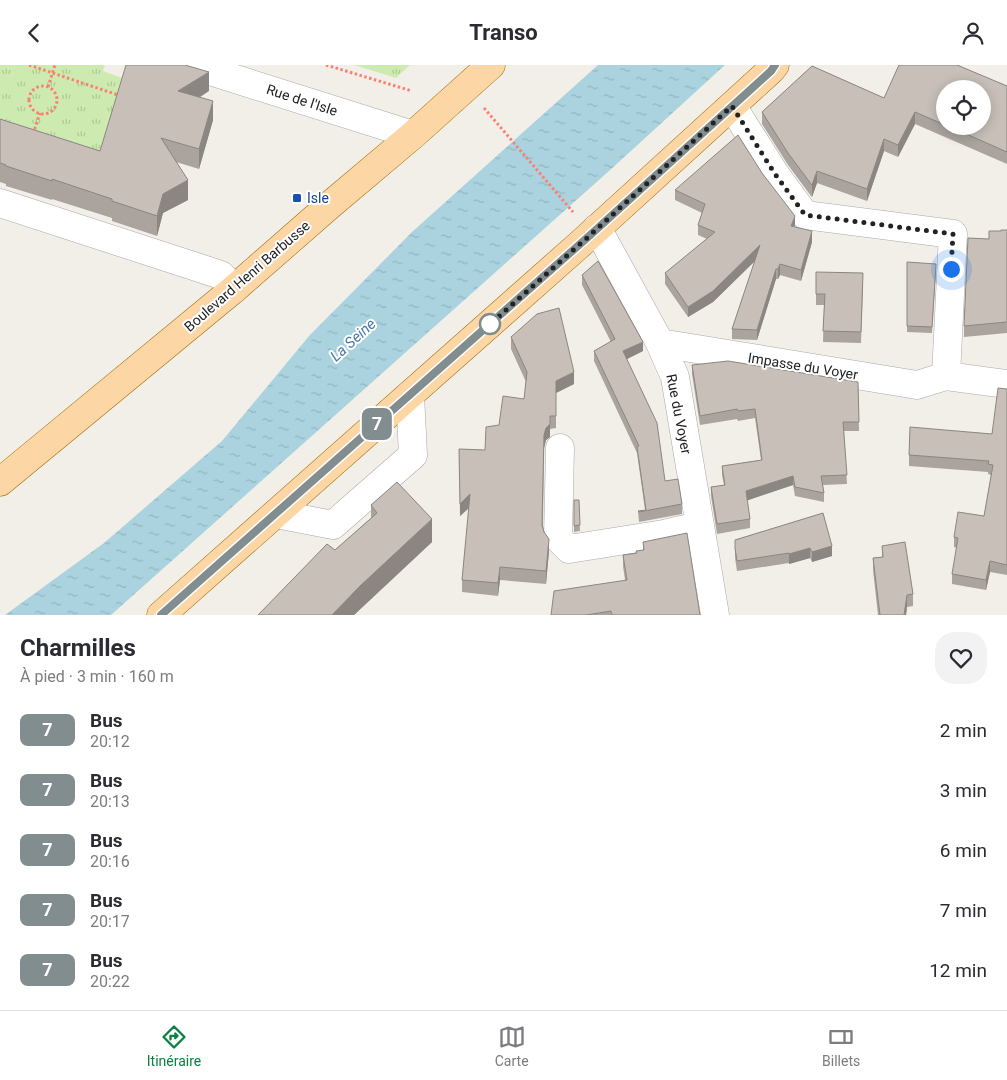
<!DOCTYPE html>
<html lang="fr">
<head>
<meta charset="utf-8">
<style>
  body { margin:0; font-family:Roboto,sans-serif; background:#f2f2f3; color:#2b2b33; height:100vh; display:flex; flex-direction:column; font-size:19px; white-space:nowrap }
  * { box-sizing:border-box; margin:0 }
  p { font-size:16px; color:#7c7c81 }
  .icon { flex:none; width:28px; height:28px; fill:none; stroke:currentColor; stroke-width:2; stroke-linecap:round; stroke-linejoin:round }
  .map { position:relative; height:550px; overflow:hidden }
  .details { display:flex; flex-direction:column; background:#fff; flex:1 }
  .details>* { flex:none }
  .badge { padding:0 10px; border-radius:8px; font-size:18px; line-height:32px }
  .fabs { position:absolute; left:936px; top:15px; display:grid; gap:10px }
  .fabs a { display:grid; place-items:center; width:55px; height:55px; border-radius:50%; background:#fff; box-shadow:0 2px 12px #0003; font-size:25px }
  .you { position:absolute; width:25px; height:25px; margin:-12px; border:4px solid #fff; border-radius:50%; background:#1a73e8; box-shadow:0 0 0 8px #1a73e833 }
  .map>.badge { position:absolute; translate:-50% -50%; box-shadow:0 0 0 2px #fff }
  .round { display:grid; place-items:center; flex:none; width:52px; height:52px; border-radius:20px; background:#f2f2f3 }
  .head { display:flex; align-items:center; justify-content:space-between; height:85px; padding:0 20px }
  h1 { font-size:24px; font-weight:700; line-height:38px }
  ul { padding:0; list-style:none }
  li { display:flex; align-items:center; gap:15px; height:60px; padding:0 20px }
  li div { flex:1 }
  li b { display:block; font-size:19px }
  li em { font-style:normal }
  li .badge { min-width:55px; font-weight:700; text-align:center }
  header { display:flex; justify-content:space-between; align-items:center; height:65px; padding:0 20px; background:#fff; font-size:22px; font-weight:700 }
  .tabs { display:flex; justify-content:space-around; align-items:center; height:70px; border-top:1px solid #e1e1e2; background:#fff; font-size:14px; color:#7c7c81 }
  .tabs a { display:grid; justify-items:center; gap:2px }
  .tabs .current { color:#0b8043 }
  .map>svg:first-child { display:block }
  .grass { fill:url(#grass-tufts) }
  .water { fill:url(#water-ripples) }
  .lines { fill:none; stroke-linecap:round; stroke-linejoin:round }
  .minor-casing { stroke:#a9a9a9; stroke-width:29 }
  .major-casing { stroke:#a06b00; stroke-width:29 }
  .path { stroke:#fa8072; stroke-width:3; stroke-dasharray:2.5 2.5; stroke-linecap:butt }
  .minor { stroke:#fff; stroke-width:28 }
  .major { stroke:#fcd6a4; stroke-width:28 }
  .wall { fill:#aba49e; fill-rule:evenodd }
  .shaded-wall { fill:#8b8681 }
  .building { fill:#c7bfb8; stroke:#8b8681 }
  .line-casing { stroke:#fff; stroke-width:11 }
  .line { stroke:#818d8f; stroke-width:8 }
  .walk { stroke:#222; stroke-width:5; stroke-dasharray:0 9 }
  .transit-dot { fill:#1a4fb4; stroke:#fff; stroke-width:2 }
  .stop-dot { fill:#fff; stroke:#818d8f; stroke-width:2.5 }
  .labels { text-anchor:middle; stroke-width:4; stroke-linejoin:round; paint-order:stroke }
  .street-label { font-size:14px; fill:#222; stroke:#fff }
  .transit-label { font-size:14px; fill:#164399; stroke:#fff; text-anchor:start }
  .water-label { font-size:15px; font-style:italic; fill:#4a7aab; stroke:#fff }
</style>
</head>
<body>
<header><svg class="icon" aria-label="back" viewBox="0 0 24 24"><path d="M15 5l-7 7 7 7"/></svg>Transo<svg class="icon" aria-label="person" viewBox="0 0 24 24"><circle cx="12" cy="8" r="4"/><path d="M4 21q1-7 8-7t8 7"/></svg></header>
<div class="map">
<svg width="1007" height="550" viewBox="0 0 1007 550">
  <defs>
    <pattern id="grass-tufts" width="24" height="20" patternUnits="userSpaceOnUse" patternTransform="scale(1.25)"><rect width="24" height="20" fill="#cdebb0"/><path d="M3 7l-1-3M5 7V3M7 7l1-3M15 17l-1-3M17 17v-4M19 17l1-3" fill="none" stroke="#b0c997"/></pattern>
    <pattern id="water-ripples" width="26" height="14" patternUnits="userSpaceOnUse" patternTransform="scale(1.25)"><rect width="26" height="14" fill="#aad3df"/><path d="M2 4q2-2 4 0t4 0M15 11q2-2 4 0t4 0" fill="none" stroke="#92b5bf"/></pattern>
  </defs>
  <rect width="100%" height="100%" fill="#f2efe9"/>
  <!-- grass -->
  <path class="grass" d="M 0,0 L 105,0 L 103,6 L 128,15 L 100,105 L 0,73 Z
    M 354,0 L 410,0 L 396,13 Z"/>
  <!-- water -->
  <path class="water" d="M 598,0 L 725,0 L 609,106 L 111,550 L 5,550 L 104,478 L 222,376 L 309,271 L 412,167 Z"/>
  <g class="lines">
    <defs>
      <path id="minor" d="M 191,0 L 413,70
        M 732,41 L 775,109 L 805,150 L 953,169 L 946,311 L 1007,319
        M 0,138 L 221,210 L 234,224
        M 597,163 L 660,278 L 675,312 L 715,550
        M 660,278 L 917,320 L 946,311
        M 560,383 L 558,473 L 569,484 L 664,469 L 699,461
        M 276,449 L 333,460 L 413,390 L 410,330"/>
      <path id="major" d="M 0,417 L 234,224 L 330,140 L 413,70 L 491,0
        M 161,550 L 579,180 L 771,5 L 775,0"/>
    </defs>
    <!-- minor casing -->
    <use href="#minor" class="minor-casing"/>
    <!-- major casing -->
    <use href="#major" class="major-casing"/>
    <!-- path -->
    <path class="path" d="M 29,0 L 121,31
      M 326,0 L 412,26
      M29 35a14 14 0 1 1 28 0a14 14 0 1 1-28 0Z
      M 48,22 L 55,0
      M 484,43 L 573,147
      M 33,69 L 40,48"/>
    <!-- minor -->
    <use href="#minor" class="minor"/>
    <!-- major -->
    <use href="#major" class="major"/>
  </g>
  <!-- wall -->
  <path class="wall" d="M 899,0 L 957,0 L 1007,21 L 1007,99 L 915,59 L 898,92 L 884,86 L 867,136 L 817,118 L 812,132 L 811,131 L 788,100 L 762,59 L 762,47 L 812,1 L 884,33 ZM 945,24 L 982,24 L 982,61 L 945,61 Z
    M 209,26 L 200,32 L 213,55 L 199,104 L 176,97 L 188,135 L 163,148 L 157,171 L 112,156 L 112,153 L 52,134 L 52,135 L 6,121 L 6,119 L 0,117 L 0,54 L 100,86 Z
    M 675,125 L 795,162 L 812,177 L 801,216 L 780,210 L 778,214 L 776,214 L 757,275 L 732,274 L 732,264 L 755,196 L 713,237 L 688,252 L 665,219 L 665,208 L 707,174 L 698,170 L 698,160 L 702,148 L 675,135 Z
    M 1007,165 L 1007,268 L 964,272 L 964,261 L 989,174 L 1001,166 Z
    M 907,197 L 936,205 L 932,268 L 907,267 Z
    M 816,207 L 863,219 L 861,278 L 823,277 L 824,240 L 816,240 Z
    M 582,210 L 643,286 L 627,294 L 665,416 L 682,439 L 682,449 L 639,457 L 638,446 L 645,445 L 637,388 L 594,296 L 594,286 L 611,277 L 582,220 Z
    M 511,272 L 574,319 L 556,328 L 556,363 L 550,364 L 550,372 L 546,375 L 544,383 L 543,461 L 549,486 L 546,519 L 500,515 L 498,531 L 462,527 L 462,515 L 469,443 L 460,451 L 459,384 L 485,385 L 499,360 L 524,334 L 526,317 L 511,284 Z
    M 692,300 L 858,317 L 859,366 L 844,366 L 847,419 L 823,420 L 824,428 L 824,437 L 795,431 L 793,420 L 747,435 L 750,454 L 750,463 L 717,469 L 711,431 L 711,422 L 724,420 L 722,410 L 722,401 L 761,395 L 755,353 L 738,356 L 737,354 L 700,360 L 692,309 Z
    M 1007,324 L 1007,510 L 990,507 L 986,525 L 952,519 L 952,509 L 957,483 L 954,482 L 954,472 L 984,451 L 991,410 L 988,409 L 988,407 L 909,401 L 909,390 L 992,369 Z
    M 574,435 L 579,435 L 580,466 L 574,467 Z
    M 371,440 L 432,477 L 354,550 L 258,550 L 335,485 L 371,453 Z
    M 823,448 L 832,491 L 812,497 L 810,493 L 789,499 L 789,498 L 737,506 L 735,493 L 735,475 Z
    M 643,477 L 700,550 L 551,550 L 625,515 L 623,501 L 623,490 L 636,488 L 643,485 Z
    M 882,481 L 913,529 L 913,541 L 907,542 L 906,550 L 878,550 L 873,505 L 873,493 L 882,492 Z"/>
  <!-- shaded-wall -->
  <path class="shaded-wall" d="M 209,7 L 209,26 L 178,46 L 178,26 Z
    M 213,36 L 213,55 L 199,104 L 199,84 Z
    M 915,47 L 915,59 L 898,92 L 898,80 Z
    M 884,74 L 884,86 L 867,136 L 867,124 Z
    M 817,106 L 817,118 L 812,132 L 812,120 Z
    M 188,115 L 188,135 L 163,148 L 157,171 L 157,151 L 163,129 Z
    M 795,151 L 795,161 L 791,161 Z
    M 812,166 L 812,177 L 801,216 L 801,205 Z
    M 760,180 L 760,191 L 713,237 L 688,252 L 688,242 Z
    M 780,199 L 780,210 L 778,214 L 778,204 Z
    M 776,204 L 776,214 L 757,275 L 757,265 Z
    M 643,277 L 643,286 L 623,296 L 623,286 Z
    M 574,307 L 574,319 L 556,328 L 556,316 Z
    M 550,359 L 550,372 L 546,375 L 544,383 L 544,370 L 546,363 Z
    M 793,411 L 793,420 L 746,436 L 746,426 Z
    M 470,429 L 470,442 L 460,451 L 460,439 Z
    M 432,454 L 432,477 L 354,550 L 332,550 L 360,521 Z
    M 549,474 L 549,486 L 546,519 L 546,506 Z
    M 832,481 L 832,491 L 812,497 L 812,487 Z
    M 810,483 L 810,493 L 789,499 L 789,489 Z
    M 990,496 L 990,507 L 986,525 L 986,515 Z
    M 500,502 L 500,515 L 498,531 L 498,518 Z
    M 907,530 L 907,542 L 906,550 L 904,550 Z"/>
  <!-- building -->
  <path class="building" d="M 126,0 L 185,0 L 209,7 L 178,26 L 213,36 L 199,84 L 161,73 L 188,115 L 163,129 L 157,151 L 112,136 L 112,134 L 52,114 L 52,116 L 6,101 L 6,100 L 0,98 L 0,54 L 100,86 Z
    M 899,0 L 957,0 L 1007,21 L 1007,87 L 948,61 L 982,61 L 982,24 L 945,24 L 945,60 L 915,47 L 898,80 L 884,74 L 867,124 L 817,106 L 812,120 L 811,119 L 788,88 L 762,47 L 812,1 L 884,33 Z
    M 738,70 L 762,108 L 795,151 L 791,161 L 812,166 L 801,205 L 780,199 L 778,204 L 776,204 L 757,265 L 732,264 L 760,180 L 713,226 L 688,242 L 665,208 L 715,167 L 698,160 L 705,139 L 675,125 Z
    M 1001,165 L 1007,165 L 1007,257 L 964,261 L 968,173 L 989,174 L 989,166 L 1001,166 Z
    M 598,196 L 643,277 L 623,286 L 657,358 L 665,416 L 678,414 L 682,439 L 639,447 L 638,446 L 646,445 L 637,382 L 639,381 L 594,286 L 615,274 L 582,210 Z
    M 907,197 L 936,199 L 932,262 L 907,261 Z
    M 816,207 L 863,208 L 861,267 L 823,266 L 825,229 L 816,229 Z
    M 559,243 L 574,307 L 556,316 L 556,351 L 550,351 L 550,359 L 546,363 L 544,370 L 542,460 L 544,467 L 549,474 L 546,506 L 500,502 L 498,518 L 462,515 L 470,429 L 460,439 L 459,384 L 485,385 L 486,362 L 499,360 L 503,331 L 524,334 L 527,307 L 511,272 L 537,249 Z
    M 728,296 L 858,317 L 859,357 L 843,357 L 847,410 L 821,411 L 824,428 L 795,422 L 793,411 L 746,426 L 750,454 L 717,459 L 711,422 L 725,420 L 722,401 L 762,395 L 755,344 L 738,346 L 737,344 L 700,351 L 692,300 Z
    M 998,323 L 1007,324 L 1007,500 L 990,496 L 986,515 L 952,509 L 958,473 L 954,472 L 958,447 L 984,451 L 993,400 L 988,399 L 989,396 L 909,390 L 910,362 L 992,369 Z
    M 397,417 L 432,454 L 360,521 L 332,550 L 258,550 L 327,479 L 335,485 L 377,448 L 371,440 Z
    M 574,435 L 579,435 L 580,460 L 574,461 Z
    M 823,448 L 832,481 L 812,487 L 810,483 L 789,489 L 789,488 L 737,496 L 735,483 L 735,475 Z
    M 687,468 L 700,550 L 612,550 L 611,546 L 586,550 L 551,550 L 554,526 L 627,515 L 623,490 L 637,488 L 636,486 L 644,485 L 643,477 Z
    M 905,477 L 913,529 L 907,530 L 904,550 L 880,550 L 873,493 L 883,492 L 882,481 Z"/>
  <g class="lines">
    <defs>
      <path id="line" d="M 161,550 L 588,172 L 771,6 L 775,0"/>
    </defs>
    <!-- line casing -->
    <use href="#line" class="line-casing"/>
    <!-- line -->
    <use href="#line" class="line"/>
    <!-- walk -->
    <path class="walk" d="M 490,259 L 488,261 L 588,172 L 732,41 L 775,109 L 805,150 L 953,169 L 951,204"/>
  </g>
  <!-- markers -->
  <rect class="transit-dot" x="292" y="128" width="10" height="10" rx="2.5"/>
  <circle class="stop-dot" cx="490" cy="259" r="10"/>
  <g class="labels">
    <!-- street labels -->
    <g class="street-label">
      <text transform="translate(302 35) rotate(18)" y="5">Rue de l'Isle</text>
      <text transform="translate(247 211) rotate(-41)" y="5">Boulevard Henri Barbusse</text>
      <text transform="translate(803 301) rotate(9)" y="5">Impasse du Voyer</text>
      <text transform="translate(679 349) rotate(79)" y="5">Rue du Voyer</text>
    </g>
    <!-- transit labels -->
    <g class="transit-label">
      <text x="307" y="138">Isle</text>
    </g>
    <!-- water labels -->
    <g class="water-label">
      <text transform="translate(353 275) rotate(-42)" y="5">La Seine</text>
    </g>
  </g>
</svg>
<div class="fabs">
<a><svg class="icon" aria-label="locate" viewBox="0 0 24 24"><circle cx="12" cy="12" r="6"/><path d="M12 2v4M12 18v4M2 12h4M18 12h4"/></svg></a>
</div>
<div class="you" style="left:951px;top:204px"></div>
<b class="badge" style="left:377px;top:359px;background:#818d8f;color:#fff">7</b>
</div>
<section class="details">
<div class="head"><div><h1>Charmilles</h1><p>À pied · 3 min · 160 m</p></div><a class="round"><svg class="icon" aria-label="heart" viewBox="0 0 24 24"><path d="M12 20l-8-8c-3-5 5-10 8-4 3-6 11-1 8 4z"/></svg></a></div>
<ul>
<li><span class="badge" style="background:#818d8f;color:#fff">7</span><div><b>Bus</b><p>20:12</p></div><em>2 min</em></li>
<li><span class="badge" style="background:#818d8f;color:#fff">7</span><div><b>Bus</b><p>20:13</p></div><em>3 min</em></li>
<li><span class="badge" style="background:#818d8f;color:#fff">7</span><div><b>Bus</b><p>20:16</p></div><em>6 min</em></li>
<li><span class="badge" style="background:#818d8f;color:#fff">7</span><div><b>Bus</b><p>20:17</p></div><em>7 min</em></li>
<li><span class="badge" style="background:#818d8f;color:#fff">7</span><div><b>Bus</b><p>20:22</p></div><em>12 min</em></li>
</ul>
</section>
<nav class="tabs">
<a class="current"><svg class="icon" aria-label="directions" viewBox="0 0 24 24"><path d="M12 3l9 9-9 9-9-9zM9 14v-3h6M13 9l2 2-2 2"/></svg>Itinéraire</a>
<a><svg class="icon" aria-label="map" viewBox="0 0 24 24"><path d="M3 6l6-2 6 2 6-2v14l-6 2-6-2-6 2zM9 4v14M15 6v14"/></svg>Carte</a>
<a><svg class="icon" aria-label="tickets" viewBox="0 0 24 24"><path d="M3 7h18v10H3zM15 7v10"/></svg>Billets</a>
</nav>
</body>
</html>
